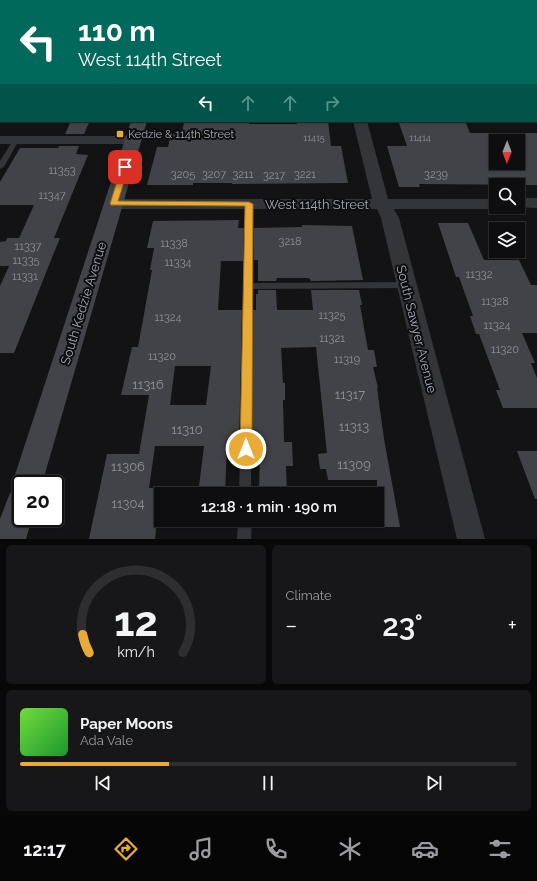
<!DOCTYPE html>
<html lang="en">
<head>
<meta charset="utf-8">
<style>
	body { margin:0; font-family:Raleway,sans-serif; background:#171719; color:#f1f3f6; height:100vh; display:flex; flex-direction:column; font-size:15px; white-space:nowrap }
	* { box-sizing:border-box; margin:0 }
	p { font-size:13px; color:#9b9c9f }
	.icon { flex:none; width:22px; height:22px; fill:none; stroke:currentColor; stroke-width:2; stroke-linecap:round; stroke-linejoin:round }
	.map { position:relative; height:539px; overflow:hidden }
	.sheet { display:flex; flex-direction:column; gap:6px; padding:6px; background:#080809; flex:1 }
	.sheet>* { flex:none }
	.hud { position:absolute; left:0px; top:0px; width:537px; height:122px; box-shadow:0 1px 3px #0004,0 0 0 1px #2e2e30; background:#00695c; color:#fff; overflow:hidden }
	.needle { width:26px; rotate:181deg }
	.controls { position:absolute; left:489px; top:134px; display:grid; gap:8px }
	.controls a { display:grid; place-items:center; width:36px; height:36px; border-radius:0px; background:#0e0e10; box-shadow:0 1px 3px #0004,0 0 0 1px #2e2e30; font-size:20px }
	.speed { position:absolute; left:12px; top:475px; display:flex; gap:8px; font-size:20px; font-weight:700; text-align:center }
	.speed>* { display:grid; place-content:center; width:52px; height:52px; border-radius:50%; background:#0e0e10; box-shadow:0 1px 3px #0004,0 0 0 1px #2e2e30; line-height:1 }
	.speed .limit { border:2px solid #111; border-radius:6px; background:#fff; color:#111 }
	.pin { position:absolute; display:grid; place-items:center; width:34px; height:34px; color:#fff; margin:-17px; border-radius:8px; box-shadow:0 2px 6px #0006 }
	.me { position:absolute; width:44px; margin:-22px; rotate:0deg; stroke-linejoin:round; filter:drop-shadow(0 0 3px #0008) }
	.turn { display:flex; align-items:center; gap:14px; height:84px; padding:0 12px; font-size:18px }
	.turn .icon { width:52px; height:52px; stroke-width:2.5 }
	.turn b { display:block; font-size:28px; line-height:34px }
	.lanes { display:flex; align-items:center; height:38px; padding:0 12px; background:#0003; justify-content:center; gap:20px; direction:ltr }
	.lanes .off { opacity:.35 }
	.big { font-size:30px; font-weight:600; line-height:1.1 }
	.sheet .card { flex:1; display:flex; flex-direction:column; justify-content:center; gap:6px; min-width:0; padding:0 14px; border-radius:6px; background:#171719 }
	.sheet .dial { align-items:center; gap:0 }
	.dial svg { height:104px; overflow:visible; fill:none; stroke:#2e2e30; stroke-width:7; stroke-linecap:round; text-anchor:middle }
	.dial text { fill:#f1f3f6; stroke:none }
	.song { display:flex; align-items:center; gap:12px }
	.cover { width:48px; height:48px; border-radius:6px; background:linear-gradient(135deg,hsl(100 70% 55%),hsl(130 70% 35%)) }
	.played { height:4px; border-radius:2px; background:linear-gradient(90deg,#eaab36 30%,#2e2e30 30%) }
	.keys { display:flex; justify-content:space-around; direction:ltr }
	.heat { display:flex; justify-content:space-between; align-items:center; font-size:22px; direction:ltr }
	.sheet .tiles { flex:1; display:grid; gap:6px; grid-template-columns:1fr 1fr }
	.card:last-child { grid-column:span 2 }
	.trip { position:absolute; left:154px; top:487px; width:230px; height:40px; border-radius:0px; background:#0e0e10; box-shadow:0 1px 3px #0004,0 0 0 1px #2e2e30; font-weight:600; line-height:40px; text-align:center }
	.tabs { display:flex; height:64px; justify-content:space-around; align-items:center; background:#060606; color:#9b9c9f }
	.tabs .icon { width:28px; height:28px }
	.tabs .on { color:#eaab36 }
	.tabs b { font-size:18px; color:#f1f3f6 }
	.map>svg:first-child { display:block }
</style>
</head>
<body>
<div class="map">
<svg width="537" height="539" viewBox="0 0 537 539">
	<rect width="100%" height="100%" fill="#131315"/>
	<path fill="#424348" fill-rule="evenodd" d="M199,121H249V124H297L296,121H328L331,146H341L348,183L232,184V183H193V185H147L157,147H168L171,133H182L184,122Z
		M447,121H465L470,133H537V185L419,184L420,187H399L387,146H407L399,123H447ZM496,141H518V163H496Z
		M70,123H89L84,134H65Z
		M59,146H79L76,154L88,155L54,238H60L53,255L14,353H0V286L9,266H0V242L6,241L7,238H19L34,205H0V182L20,148H58Z
		M239,220L238,228H244L243,261H221L218,310H242L239,445L227,446L225,494H198L204,446H155L149,488H161L155,539H89L107,454H139L149,395H121L132,347H138L152,270H150L154,248H147L153,221ZM175,366H211L206,405H170Z
		M438,223H468L484,260H519L531,285H537V333H522L535,363H531L537,378V408H503L496,390H500L479,334H476L470,316H473L459,277H456Z
		M302,225L352,226L363,280L311,281L310,279L308,278H277L276,281H258V260H254V228L302,227Z
		M258,290H276L277,310H313L311,290H359L362,305H360L368,350H374L377,367H373L378,388H377L384,439L400,527H377V480H328L326,469H320L318,454L327,453L316,347L281,348L283,383H285V400H283L284,442H292L293,466H286L287,494H259L260,445H253V310H256V294H258Z
		M517,451H537V499H535Z"/>
	<g fill="none" stroke-linecap="round" stroke-linejoin="round">
		<path fill="#343539" fill-rule="evenodd" d="M23,0H28L23,1Z
			M84,0H88V1H84Z
			M138,0H143L138,1Z
			M252,0H256V1H252Z
			M271,0H275V1H271Z
			M299,0H303V1H299Z
			M0,27H1L0,31Z
			M0,44H1V48H0Z
			M16,138L19,140L4,167L0,169V161L14,139Z
			M246,202H249L253,204V283L406,282L411,285L406,288L252,289L251,494H239Z
			M238,520H252L251,539H237Z"/>
		<path fill="#343539" fill-rule="evenodd" d="M481,0H491L492,1H482Z
			M536,57H537V65L536,64Z
			M0,83H1V91H0Z
			M353,121H367L388,199H496V207H502L496,209H394L399,218L485,539H457L381,218L377,209H114L108,208L106,204L108,200L114,199H372Z
			M0,136H133L138,137L140,140L138,143L133,144H0Z
			M518,198H537V208L514,207H518Z"/>
		<path fill="#424449" fill-rule="evenodd" d="M171,0H183L170,1Z
			M131,121H147L42,484H21V518H32L26,539H0V519L10,493L15,491L12,484Z"/>
	</g>
	<path fill="#eaab36" stroke="#986f23" d="M122,165H128L129,167L118,201L249,202L253,204L252,449L250,453L246,454L241,453L240,449L245,206L111,205L110,204Z"/>
	<rect fill="#eaab36" stroke="#0e0e10" stroke-width="1.5" x="116" y="130" width="8" height="8" rx="2"/>
	<g text-anchor="middle" stroke-width="4" stroke-linejoin="round" paint-order="stroke">
		<g font-size="9" fill="#8c9099">
			<text x="314" y="141">11415</text>
			<text x="420" y="141">11414</text>
		</g>
		<g font-size="11" fill="#a5aab4" stroke="#0e0e10" text-anchor="start">
			<text x="128" y="138">Kedzie &amp; 114th Street</text>
		</g>
		<g font-size="11" fill="#8c9099">
			<text x="62" y="174">11353</text>
			<text x="183" y="178">3205</text>
			<text x="214" y="178">3207</text>
			<text x="243" y="178">3211</text>
			<text x="305" y="178">3221</text>
			<text x="436" y="178">3239</text>
			<text x="274" y="179">3217</text>
			<text x="52" y="199">11347</text>
			<text x="290" y="245">3218</text>
			<text x="174" y="247">11338</text>
			<text x="28" y="250">11337</text>
			<text x="26" y="264">11335</text>
			<text x="178" y="266">11334</text>
			<text x="479" y="278">11332</text>
			<text x="25" y="280">11331</text>
			<text x="495" y="305">11328</text>
			<text x="332" y="319">11325</text>
			<text x="168" y="321">11324</text>
			<text x="497" y="329">11324</text>
			<text x="332" y="342">11321</text>
			<text x="505" y="353">11320</text>
			<text x="162" y="360">11320</text>
			<text x="347" y="363">11319</text>
		</g>
		<g font-size="13" fill="#a5aab4" stroke="#0e0e10">
			<text x="317" y="209">West 114th Street</text>
			<text transform="translate(83 303) rotate(-73)" y="5">South Kedzie Avenue</text>
			<text transform="translate(417 329) rotate(76)" y="5">South Sawyer Avenue</text>
		</g>
		<g font-size="13" fill="#8c9099">
			<text x="148" y="389">11316</text>
			<text x="350" y="399">11317</text>
			<text x="354" y="431">11313</text>
			<text x="187" y="434">11310</text>
			<text x="354" y="469">11309</text>
			<text x="128" y="471">11306</text>
			<text x="128" y="508">11304</text>
		</g>
	</g>
</svg>
<div class="controls">
<a><svg class="needle" viewBox="-14 -14 28 28"><path d="M0-13l5 13h-10z" fill="#e53935"/><path d="M0 13l5-13h-10z" fill="#9b9c9f"/></svg></a>
<a><svg class="icon" aria-label="search" viewBox="0 0 24 24"><circle cx="10" cy="10" r="6"/><path d="M15 15l6 6"/></svg></a>
<a><svg class="icon" aria-label="layers" viewBox="0 0 24 24"><path d="M12 4l9 5-9 5-9-5zM3 14l9 5 9-5"/></svg></a>
</div>
<div class="speed"><div class="limit">20</div></div>
<div class="pin" style="left:125px;top:167px;background:#d93025"><svg class="icon" aria-label="arrive" viewBox="0 0 24 24"><path d="M6 21V4h12l-3 4 3 4H6"/></svg></div>
<svg class="me" style="left:246px;top:449px" viewBox="-20 -20 40 40"><circle r="17" fill="#eaab36" stroke="#fff" stroke-width="3"/><path d="M0-11L8 9 0 5-8 9z" fill="#fff"/></svg>
<div class="trip">12:18 · 1 min · 190 m</div>
<div class="hud">
<div class="turn"><svg class="icon" aria-label="left" viewBox="0 0 24 24"><path d="M17 20v-9H6M10 6l-5 5 5 5"/></svg><div><b>110 m</b>West 114th Street</div></div>
<div class="lanes"><svg class="icon" aria-label="left" viewBox="0 0 24 24"><path d="M17 20v-9H6M10 6l-5 5 5 5"/></svg><svg class="icon off" aria-label="ahead" viewBox="0 0 24 24"><path d="M12 20V5M6 11l6-6 6 6"/></svg><svg class="icon off" aria-label="ahead" viewBox="0 0 24 24"><path d="M12 20V5M6 11l6-6 6 6"/></svg><svg class="icon off" aria-label="right" viewBox="0 0 24 24"><path d="M7 20v-9h11M14 6l5 5-5 5"/></svg></div>
</div>
</div>
<section class="sheet">
<div class="tiles">
<div class="card dial"><svg viewBox="0 0 100 80">
<path d="M14 69A42 42 0 1 1 86 69"/>
<path d="M14 69A42 42 0 0 1 9 55" stroke="#eaab36"/>
<text x="50" y="56" font-size="32" font-weight="700">12</text>
<text x="50" y="72" font-size="11">km/h</text>
</svg></div>
<div class="card"><p>Climate</p>
<div class="heat"><a>−</a><b class="big">23°</b><a>+</a></div>
</div>
<div class="card">
<div class="song"><i class="cover"></i><div><b>Paper Moons</b><p>Ada Vale</p></div></div>
<div class="played"></div>
<div class="keys"><svg class="icon" aria-label="previous" viewBox="0 0 24 24"><path d="M18 5L8 12l10 7zM5 5v14"/></svg><svg class="icon" aria-label="pause" viewBox="0 0 24 24"><path d="M8 5v14M16 5v14"/></svg><svg class="icon" aria-label="next" viewBox="0 0 24 24"><path d="M6 5l10 7-10 7zM19 5v14"/></svg></div>
</div>
</div>
</section>
<nav class="tabs">
<b>12:17</b>
<svg class="icon on" aria-label="directions" viewBox="0 0 24 24"><path d="M12 3l9 9-9 9-9-9zM9 14v-3h6M13 9l2 2-2 2"/></svg>
<svg class="icon" aria-label="music" viewBox="0 0 24 24"><path d="M9 18V5l10-2v13"/><circle cx="6" cy="18" r="3"/><circle cx="16" cy="16" r="3"/></svg>
<svg class="icon" aria-label="phone" viewBox="0 0 24 24"><path d="M5 4h4l2 5-3 2q2 4 5 5l2-3 5 2v4C11 20 4 13 5 4z"/></svg>
<svg class="icon" aria-label="climate" viewBox="0 0 24 24"><path d="M12 3v18M4 7l16 10M4 17L20 7"/></svg>
<svg class="icon" aria-label="car" viewBox="0 0 24 24"><path d="M5 17H2v-5l4-1 3-4h7l3 4 3 1v5h-3M9 17h6M6 11h13"/><circle cx="7" cy="17" r="2"/><circle cx="17" cy="17" r="2"/></svg>
<svg class="icon" aria-label="filters" viewBox="0 0 24 24"><path d="M4 7h16M4 17h16"/><circle cx="9" cy="7" r="2"/><circle cx="15" cy="17" r="2"/></svg>
</nav>
</body>
</html>
